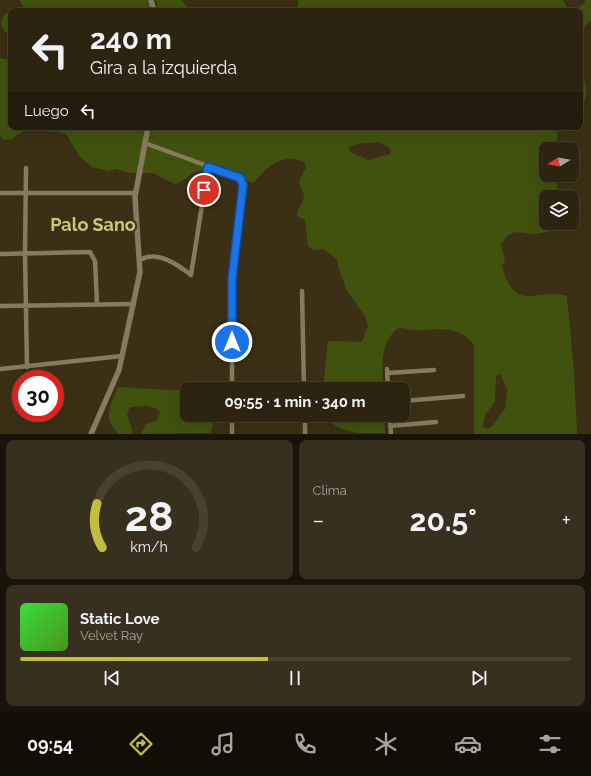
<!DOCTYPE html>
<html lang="es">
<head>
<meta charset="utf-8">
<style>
	body { margin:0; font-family:Raleway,sans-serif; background:#38301e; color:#f1f3f6; height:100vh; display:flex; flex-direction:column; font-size:15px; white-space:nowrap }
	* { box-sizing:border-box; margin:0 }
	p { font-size:13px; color:#a6a49f }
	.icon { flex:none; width:22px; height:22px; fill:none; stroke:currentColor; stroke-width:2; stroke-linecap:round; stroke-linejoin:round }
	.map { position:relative; height:434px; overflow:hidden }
	.side { display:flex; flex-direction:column; gap:6px; padding:6px; background:#181409; flex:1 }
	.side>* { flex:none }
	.guide { position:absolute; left:8px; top:8px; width:575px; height:122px; border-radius:8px; box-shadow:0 4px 16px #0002,0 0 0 1px #484130; background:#2c2410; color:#f1f3f6; overflow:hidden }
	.needle { width:26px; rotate:259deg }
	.tools { position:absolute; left:539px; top:142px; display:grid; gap:8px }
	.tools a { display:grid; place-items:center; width:40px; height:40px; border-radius:8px; background:#2c2410; box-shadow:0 4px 16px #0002,0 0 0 1px #484130; font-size:20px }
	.speed { position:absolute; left:12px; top:370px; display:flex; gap:8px; font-size:20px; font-weight:700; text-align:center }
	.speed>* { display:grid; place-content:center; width:52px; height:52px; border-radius:50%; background:#2c2410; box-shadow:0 4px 16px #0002,0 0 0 1px #484130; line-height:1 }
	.speed .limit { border:6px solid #d22; background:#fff; color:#111 }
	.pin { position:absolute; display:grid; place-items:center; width:34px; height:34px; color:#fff; margin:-17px; border:2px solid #fff; border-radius:50%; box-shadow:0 1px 4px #0007 }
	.me { position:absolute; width:44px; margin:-22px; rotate:0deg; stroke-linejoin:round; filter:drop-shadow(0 0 3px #0008) }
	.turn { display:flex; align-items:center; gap:14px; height:84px; padding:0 16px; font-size:18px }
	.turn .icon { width:52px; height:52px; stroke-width:2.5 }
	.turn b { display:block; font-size:28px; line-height:34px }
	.then { display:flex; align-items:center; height:38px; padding:0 16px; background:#0003; gap:8px; font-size:15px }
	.big { font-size:30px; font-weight:700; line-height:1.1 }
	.side .tile { flex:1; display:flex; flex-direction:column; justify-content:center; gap:6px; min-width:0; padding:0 14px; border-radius:8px; background:#38301e }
	.side .dial { align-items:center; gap:0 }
	.dial svg { height:104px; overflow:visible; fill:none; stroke:#484130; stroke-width:7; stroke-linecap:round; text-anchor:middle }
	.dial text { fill:#f1f3f6; stroke:none }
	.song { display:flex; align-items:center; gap:12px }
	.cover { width:48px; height:48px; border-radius:6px; background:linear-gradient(135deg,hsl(120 70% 55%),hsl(100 70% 35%)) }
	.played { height:4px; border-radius:2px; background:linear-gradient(90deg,#c2bd3f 45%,#484130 45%) }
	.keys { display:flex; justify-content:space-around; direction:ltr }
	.heat { display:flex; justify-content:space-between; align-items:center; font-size:22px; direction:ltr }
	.side .tiles { flex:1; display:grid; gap:6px; grid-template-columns:1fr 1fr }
	.tile:last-child { grid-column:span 2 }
	.trip { position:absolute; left:180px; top:382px; width:230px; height:40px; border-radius:8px; background:#2c2410; box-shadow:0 4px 16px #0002,0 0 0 1px #484130; font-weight:700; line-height:40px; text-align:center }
	.dock { display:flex; height:64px; justify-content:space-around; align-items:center; background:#120e06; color:#a6a49f }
	.dock .icon { width:28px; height:28px }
	.dock .selected { color:#c2bd3f }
	.dock b { font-size:18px; color:#f1f3f6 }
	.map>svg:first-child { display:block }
</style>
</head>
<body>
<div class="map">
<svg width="591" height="434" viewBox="0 0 591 434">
	<rect width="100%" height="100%" fill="#3b3015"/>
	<path fill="#41520f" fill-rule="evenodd" d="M19,0H151L152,11H23V5Z
		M156,0H182L187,7L193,11H158Z
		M298,0H563L569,11H298Z
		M585,0H591V20L586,25L580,35V11H574L585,3Z
		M6,13H11V33L5,32C0,25 0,20 6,13Z
		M0,58L11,60V127H560L557,134L556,149H546V175H557V197H546V223H558V229C551,231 543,233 536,234C519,235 512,225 501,245L505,261L502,266C515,315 536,287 567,296L574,371L577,434H474V345C459,324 439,330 417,330C410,330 404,328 398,328C379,343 383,367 383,389H323L328,341L362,342L368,326L366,318L346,289L336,258L323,249L314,250L308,246L305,220L297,216C296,209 303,204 304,197C304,192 300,187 299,182L306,167L305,163C284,151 266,167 254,183L210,168L195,172L182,181L175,184L153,173H131L116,169L108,171L92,167L79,156L67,135L59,132L26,130L11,139L3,140L0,135ZM378,142L385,145L391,150L390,154L368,160L349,151V147L357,144ZM500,374L507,389L505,409C498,416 495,428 486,429L483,426L485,415L495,401L496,376Z
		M580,67C585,78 591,99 580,108Z
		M118,387L187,391V415H213V425L210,433L141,434L146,424L157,420L160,412C155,405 137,405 129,408L127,416L131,426L132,434H119C116,430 111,426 110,421C106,411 114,397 118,387Z
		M325,415H384L385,433C362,434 337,434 325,415Z"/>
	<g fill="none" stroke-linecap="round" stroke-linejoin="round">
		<path stroke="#877a5e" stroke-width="4.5" d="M145,143L240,178L243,185L232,279V389
			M26,168L25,253L27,367
			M0,193H136
			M0,254L90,252L95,261L97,304
			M140,260C157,250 177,264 191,275L208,167
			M302,291L304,389
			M0,306L134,304
			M0,369L122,356
			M387,369L388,389
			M388,373L434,370
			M403,401L463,396
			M232,415V434
			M305,415V434
			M390,415L391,434
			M232,417L262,415
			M390,426L436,422"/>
		<path stroke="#877a5e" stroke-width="5.5" d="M151,0L154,11
			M91,434L119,370L140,272L135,197L148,127"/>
	</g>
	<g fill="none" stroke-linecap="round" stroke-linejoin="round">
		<defs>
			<path id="route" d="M204,190L208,167L240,178L243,185L232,279V342"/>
		</defs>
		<use href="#route" stroke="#114b97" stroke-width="10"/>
		<use href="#route" stroke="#1a73e8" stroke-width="7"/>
	</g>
	<g text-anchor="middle" stroke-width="4" stroke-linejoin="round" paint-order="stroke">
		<g font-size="18" font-weight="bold" fill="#c9c87a" stroke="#3b3015">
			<text x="93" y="231">Palo Sano</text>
		</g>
	</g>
</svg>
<div class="tools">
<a><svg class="needle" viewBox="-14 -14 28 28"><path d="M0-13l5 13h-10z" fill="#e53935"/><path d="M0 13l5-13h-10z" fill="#a6a49f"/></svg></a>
<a><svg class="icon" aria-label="layers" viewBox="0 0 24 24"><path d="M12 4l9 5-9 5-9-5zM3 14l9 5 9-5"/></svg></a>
</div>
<div class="speed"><div class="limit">30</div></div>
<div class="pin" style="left:204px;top:190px;background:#d93025"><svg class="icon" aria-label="arrive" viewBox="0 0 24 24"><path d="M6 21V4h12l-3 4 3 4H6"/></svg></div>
<svg class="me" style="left:232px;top:342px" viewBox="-20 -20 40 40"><circle r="17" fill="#1a73e8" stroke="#fff" stroke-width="3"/><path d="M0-11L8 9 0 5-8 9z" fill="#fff"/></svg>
<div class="trip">09:55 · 1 min · 340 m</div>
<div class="guide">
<div class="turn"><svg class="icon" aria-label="left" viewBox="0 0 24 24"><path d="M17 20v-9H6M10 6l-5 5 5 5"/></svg><div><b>240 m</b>Gira a la izquierda</div></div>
<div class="then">Luego<svg class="icon" aria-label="left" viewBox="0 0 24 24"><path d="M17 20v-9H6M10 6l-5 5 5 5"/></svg></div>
</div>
</div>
<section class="side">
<div class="tiles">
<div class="tile dial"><svg viewBox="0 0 100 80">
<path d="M14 69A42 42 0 1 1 86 69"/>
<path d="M14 69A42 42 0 0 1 10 35" stroke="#c2bd3f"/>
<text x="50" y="56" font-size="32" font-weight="700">28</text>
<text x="50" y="72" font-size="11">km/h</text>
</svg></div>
<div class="tile"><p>Clima</p>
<div class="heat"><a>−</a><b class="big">20.5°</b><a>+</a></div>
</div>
<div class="tile">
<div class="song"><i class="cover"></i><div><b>Static Love</b><p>Velvet Ray</p></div></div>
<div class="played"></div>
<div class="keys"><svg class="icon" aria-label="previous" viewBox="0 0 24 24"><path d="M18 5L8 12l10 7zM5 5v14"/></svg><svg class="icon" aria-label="pause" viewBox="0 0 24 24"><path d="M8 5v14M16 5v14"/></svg><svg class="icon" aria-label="next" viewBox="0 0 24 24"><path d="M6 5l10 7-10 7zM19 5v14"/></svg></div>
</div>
</div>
</section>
<nav class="dock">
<b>09:54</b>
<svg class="icon selected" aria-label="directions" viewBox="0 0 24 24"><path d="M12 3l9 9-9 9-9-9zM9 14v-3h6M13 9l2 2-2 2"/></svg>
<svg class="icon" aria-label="music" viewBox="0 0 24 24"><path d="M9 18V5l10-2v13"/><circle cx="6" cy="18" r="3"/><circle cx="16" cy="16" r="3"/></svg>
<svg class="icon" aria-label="phone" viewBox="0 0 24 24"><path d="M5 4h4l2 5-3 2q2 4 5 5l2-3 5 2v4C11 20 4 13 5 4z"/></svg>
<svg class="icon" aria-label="climate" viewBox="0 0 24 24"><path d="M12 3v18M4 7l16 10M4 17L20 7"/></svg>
<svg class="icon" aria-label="car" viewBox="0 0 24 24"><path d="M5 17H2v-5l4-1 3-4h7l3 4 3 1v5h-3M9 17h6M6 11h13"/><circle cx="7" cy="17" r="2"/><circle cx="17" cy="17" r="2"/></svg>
<svg class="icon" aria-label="filters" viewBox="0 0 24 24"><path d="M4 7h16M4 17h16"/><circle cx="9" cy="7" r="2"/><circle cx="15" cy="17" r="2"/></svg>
</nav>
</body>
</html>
